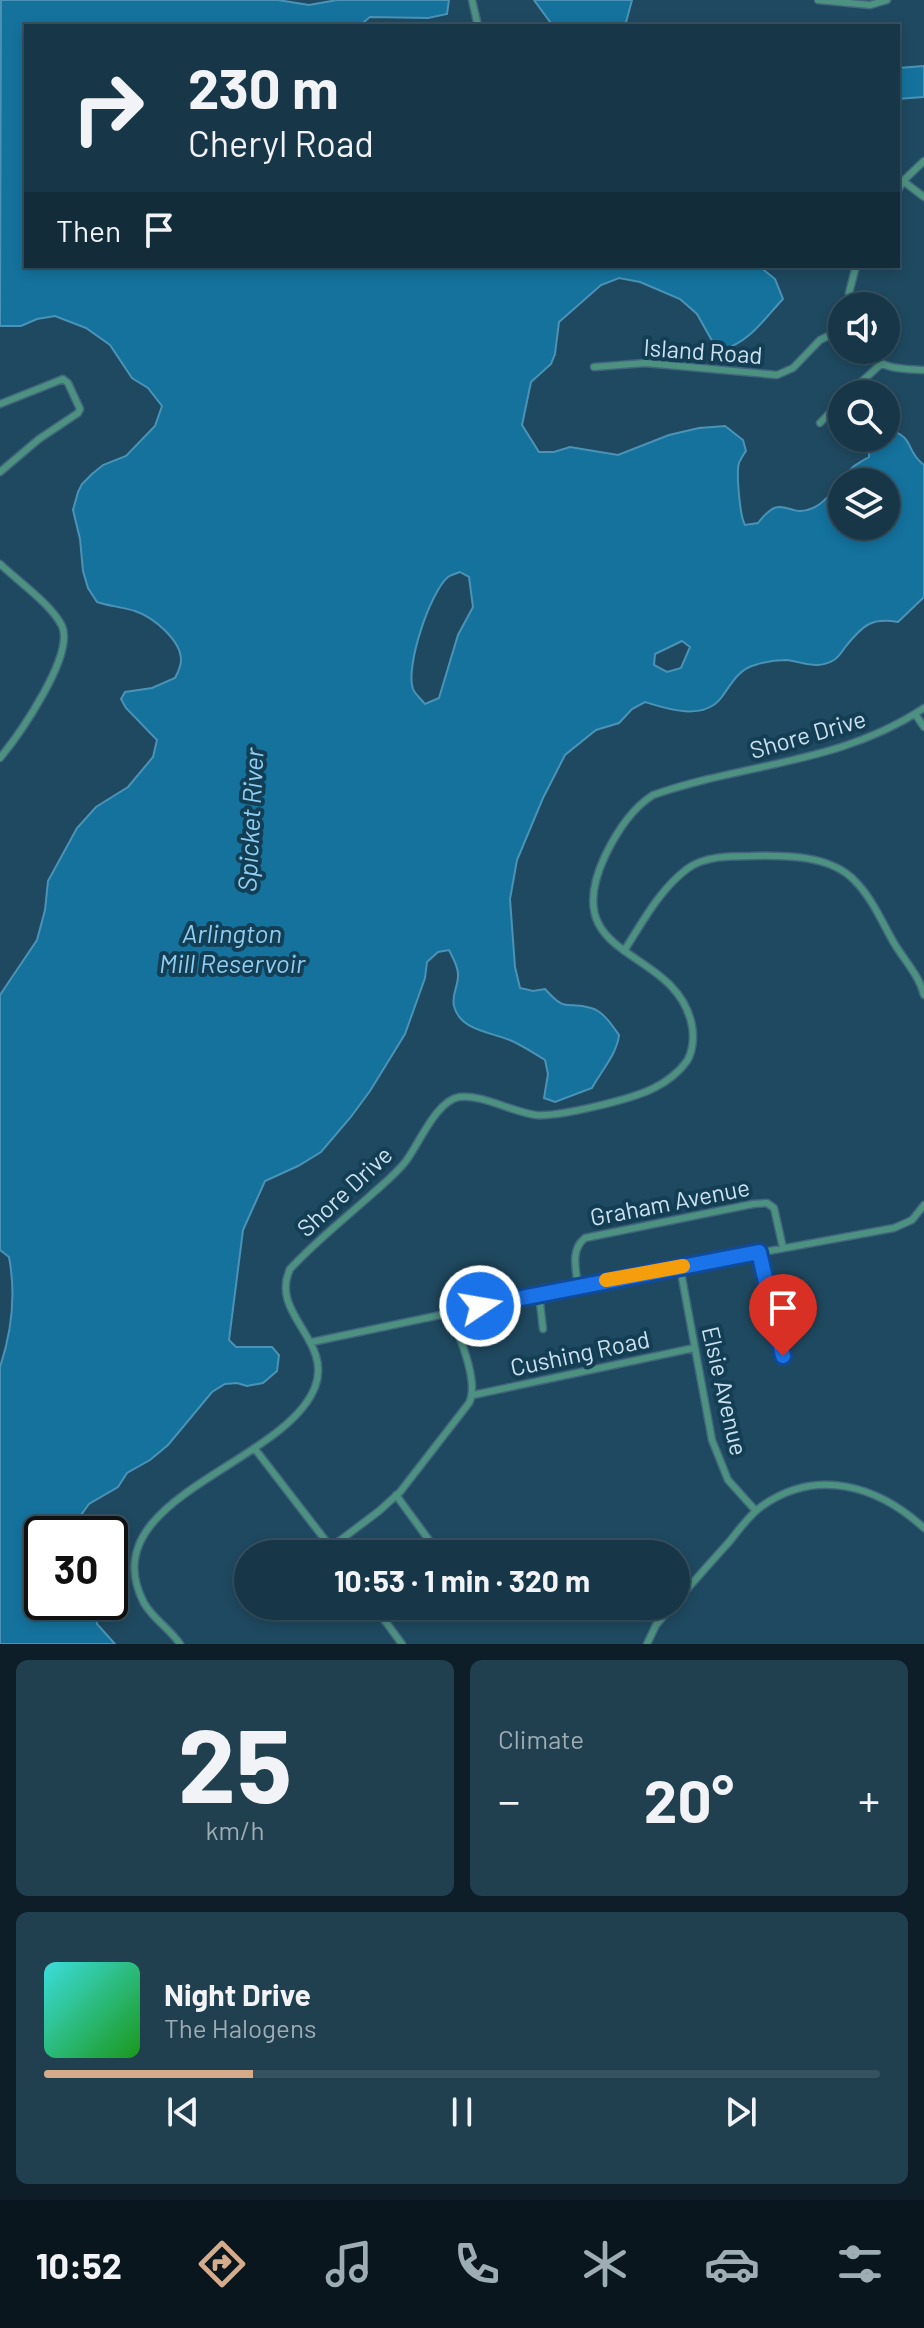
<!DOCTYPE html>
<html lang="en">
<head>
<meta charset="utf-8">
<style>
	body { margin:0; font-family:Barlow,sans-serif; background:#203f4f; color:#f1f3f6; height:100vh; display:flex; flex-direction:column; font-size:30px; white-space:nowrap }
	* { box-sizing:border-box; margin:0 }
	p { font-size:26px; color:#9eacb4 }
	.icon { flex:none; width:44px; height:44px; fill:none; stroke:currentColor; stroke-width:2; stroke-linecap:round; stroke-linejoin:round }
	.map { position:relative; height:1644px; overflow:hidden }
	.side { display:flex; flex-direction:column; gap:16px; padding:16px; background:#0d1e28; flex:1 }
	.side>* { flex:none }
	.guide { position:absolute; left:24px; top:24px; width:876px; height:244px; border-radius:0px; box-shadow:0 4px 12px #0003,0 0 0 2px #365160; background:#173748; color:#f1f3f6; overflow:hidden }
	.buttons { position:absolute; left:828px; top:292px; display:grid; gap:16px }
	.buttons a { display:grid; place-items:center; width:72px; height:72px; border-radius:50%; background:#173748; box-shadow:0 4px 12px #0003,0 0 0 2px #365160; font-size:40px }
	.speed { position:absolute; left:24px; top:1516px; display:flex; gap:16px; font-size:40px; font-weight:700; text-align:center }
	.speed>* { display:grid; place-content:center; width:104px; height:104px; border-radius:50%; background:#173748; box-shadow:0 4px 12px #0003,0 0 0 2px #365160; line-height:1 }
	.speed .limit { border:4px solid #111; border-radius:12px; background:#fff; color:#111 }
	.pin { position:absolute; display:grid; place-items:center; width:68px; height:68px; color:#fff; margin:-82px -34px; border-radius:50% 50% 50% 0; rotate:-45deg; box-shadow:0 0 8px #0007 }
	.pin .icon { rotate:45deg }
	.me { position:absolute; width:88px; margin:-44px; rotate:78deg; stroke-linejoin:round; filter:drop-shadow(0 0 6px #0008) }
	.turn { display:flex; align-items:center; gap:28px; height:168px; padding:0 32px; font-size:36px }
	.turn .icon { width:104px; height:104px; stroke-width:2.5 }
	.turn b { display:block; font-size:56px; line-height:68px }
	.then { display:flex; align-items:center; height:76px; padding:0 32px; background:#0003; gap:16px; font-size:30px }
	.big { font-size:60px; font-weight:700; line-height:1.1 }
	.side .widget { flex:1; display:flex; flex-direction:column; justify-content:center; gap:12px; min-width:0; padding:0 28px; border-radius:12px; background:#203f4f }
	.side .dial { align-items:center; gap:0 }
	.dial b { font-size:104px; line-height:1 }
	.song { display:flex; align-items:center; gap:24px }
	.cover { width:96px; height:96px; border-radius:12px; background:linear-gradient(135deg,hsl(180 70% 55%),hsl(120 70% 35%)) }
	.played { height:8px; border-radius:4px; background:linear-gradient(90deg,#d6ab8b 25%,#365160 25%) }
	.keys { display:flex; justify-content:space-around; direction:ltr }
	.heat { display:flex; justify-content:space-between; align-items:center; font-size:44px; direction:ltr }
	.side .tiles { flex:1; display:grid; gap:16px; grid-template-columns:1fr 1fr }
	.widget:last-child { grid-column:span 2 }
	.trip { position:absolute; left:234px; top:1540px; width:456px; height:80px; border-radius:40px; background:#173748; box-shadow:0 4px 12px #0003,0 0 0 2px #365160; font-weight:700; line-height:80px; text-align:center }
	.dock { display:flex; height:128px; justify-content:space-around; align-items:center; background:#09161d; color:#9eacb4 }
	.dock .icon { width:56px; height:56px }
	.dock .current { color:#d6ab8b }
	.dock b { font-size:36px; color:#f1f3f6 }
	.map>svg:first-child { display:block }
</style>
</head>
<body>
<div class="map">
<svg width="924" height="1644" viewBox="0 0 924 1644">
	<rect width="100%" height="100%" fill="#1f4960"/>
	<path fill="#14729d" stroke="#4b93b6" stroke-width="2" fill-rule="evenodd" d="M1,0H278L309,5L337,0H449L447,14L428,18L370,17L359,26H26V266H759L775,279L783,299C764,319 750,342 722,350L715,346L697,314L680,299L640,282L619,278L601,285L559,322L555,354L551,364L531,382L522,425L539,452H554L570,447L618,455L669,435L699,428L725,426L743,440L746,451C745,452 739,462 739,463C736,473 740,517 745,525L758,523C783,490 787,520 813,508C830,500 839,480 853,467C858,463 864,460 869,457V438H886V428C917,438 904,450 924,465V597L898,622C872,617 863,625 846,646C843,650 839,657 834,660C818,670 803,662 786,660C777,660 764,662 755,665C737,670 731,685 721,698C703,721 667,709 645,702L632,709L619,723L596,730L565,755L543,798L517,860L510,899L515,967L520,988L533,991L545,989C568,1015 566,1000 591,1008C603,1011 612,1025 619,1035C617,1054 601,1071 592,1088L555,1102L544,1098L548,1074L545,1060C534,1053 523,1046 512,1041C492,1032 460,1031 454,1006C451,995 459,985 458,974C458,966 453,958 449,950L438,952L427,962L425,978L405,1034L370,1091L350,1118L321,1152L298,1166L265,1181L243,1230L229,1340L236,1347H272L279,1355L277,1371L263,1383L247,1386L237,1383L225,1384L212,1392L168,1445L150,1460L127,1473L118,1487L89,1504L73,1526V1534H42V1602H89L96,1607L97,1624L115,1644H0V1367C12,1331 16,1294 9,1257L0,1250V995L37,940L45,910L48,881L77,828L96,807L128,787L153,757L157,740L126,708L121,699L125,692L152,688L175,678C178,672 181,667 181,660C181,640 153,617 135,611C122,607 109,606 97,602L88,588L83,571L80,539L73,510L78,492L82,484L92,474L103,465L126,456L155,426L162,406L148,388L132,378L110,345L86,328L55,316L37,319L21,326H0ZM842,482H886V526H842ZM460,572L469,577L473,607L458,635L439,698L425,704C421,699 415,694 413,689C405,667 430,592 448,577C451,575 457,573 460,572ZM682,641L690,647L681,668L667,672L654,665L655,654Z
		M534,0H632L625,26H553Z
		M924,66V97L898,99V68Z"/>
	<g fill="none" stroke-linecap="round" stroke-linejoin="round">
		<defs>
			<path id="minor" d="M472,0L478,26
				M818,0L870,5L887,0
				M903,181L924,197
				M898,190L903,181L924,161
				M850,306L849,293L856,266
				M866,350C879,370 903,369 924,370
				M594,367L645,363L777,375L793,368L820,340L842,329
				M848,394L881,364
				M0,404L63,379L68,383L80,409L78,413L39,439L0,472
				M820,423L842,400
				M0,564C18,581 52,605 62,626C75,655 19,735 0,758
				M915,714L924,727
				M624,951C642,923 660,889 687,869C704,856 730,856 751,856C785,855 831,855 855,881C872,898 882,922 894,943C904,960 919,975 924,995
				M759,1252L783,1356
				M680,1267L712,1440L728,1480L756,1511
				M578,1286C576,1269 570,1250 585,1238L753,1204L767,1203L774,1208L783,1248
				M539,1294L543,1329
				M312,1342L578,1286L894,1228L912,1220L924,1205
				M473,1395L694,1348
				M255,1449L336,1554
				M396,1495L434,1547
				M322,1554L379,1511L400,1492L469,1403C480,1382 458,1335 451,1312
				M676,1602C693,1582 711,1562 729,1542C739,1530 749,1515 762,1506C817,1467 878,1486 924,1528
				M374,1606L402,1644
				M180,1644C170,1629 153,1619 144,1603C89,1498 285,1465 315,1387C333,1340 269,1314 290,1269C315,1242 344,1219 371,1195C383,1184 396,1174 406,1161C419,1144 436,1101 459,1097C482,1094 512,1112 536,1115C559,1117 633,1099 654,1088C666,1082 679,1072 687,1061C693,1051 694,1037 692,1026C677,945 555,963 605,856C616,833 631,809 653,795C744,763 840,764 924,708
				M647,1644L656,1625L672,1606"/>
		</defs>
		<use href="#minor" stroke="#41677d" stroke-width="9"/>
		<use href="#minor" stroke="#4d9180" stroke-width="6"/>
	</g>
	<g fill="none" stroke-linecap="round" stroke-linejoin="round">
		<defs>
			<path id="route" d="M480,1306L759,1252L783,1356"/>
		</defs>
		<use href="#route" stroke="#114b97" stroke-width="20"/>
		<use href="#route" stroke="#1a73e8" stroke-width="14"/>
		<path stroke="#f59e0b" stroke-width="14" d="M606,1280L683,1266"/>
	</g>
	<g text-anchor="middle" stroke-width="8" stroke-linejoin="round" paint-order="stroke">
		<g font-size="24" fill="#cbe1ef" stroke="#133e54">
			<text transform="translate(703 352) rotate(4)" y="8">Island Road</text>
			<text transform="translate(808 735) rotate(-16)" y="8">Shore Drive</text>
			<text transform="translate(345 1192) rotate(-43)" y="8">Shore Drive</text>
			<text transform="translate(670 1203) rotate(-11)" y="8">Graham Avenue</text>
			<text transform="translate(580 1354) rotate(-12)" y="8">Cushing Road</text>
			<text transform="translate(724 1391) rotate(77)" y="8">Elsie Avenue</text>
		</g>
		<g font-size="26" font-style="italic" fill="#8fcdf1" stroke="#133e54">
			<text transform="translate(251 820) rotate(-87)" y="9">Spicket River</text>
			<text x="232" y="943">Arlington<tspan x="232" dy="30">Mill Reservoir</tspan></text>
		</g>
	</g>
</svg>
<div class="buttons">
<a><svg class="icon" aria-label="sound" viewBox="0 0 24 24"><path d="M4 9h4l5-4v14l-5-4H4zM17 9q2 3 0 6"/></svg></a>
<a><svg class="icon" aria-label="search" viewBox="0 0 24 24"><circle cx="10" cy="10" r="6"/><path d="M15 15l6 6"/></svg></a>
<a><svg class="icon" aria-label="layers" viewBox="0 0 24 24"><path d="M12 4l9 5-9 5-9-5zM3 14l9 5 9-5"/></svg></a>
</div>
<div class="speed"><div class="limit">30</div></div>
<div class="pin" style="left:783px;top:1356px;background:#d93025"><svg class="icon" aria-label="arrive" viewBox="0 0 24 24"><path d="M6 21V4h12l-3 4 3 4H6"/></svg></div>
<svg class="me" style="left:480px;top:1306px" viewBox="-20 -20 40 40"><circle r="17" fill="#1a73e8" stroke="#fff" stroke-width="3"/><path d="M0-11L8 9 0 5-8 9z" fill="#fff"/></svg>
<div class="trip">10:53 · 1 min · 320 m</div>
<div class="guide">
<div class="turn"><svg class="icon" aria-label="right" viewBox="0 0 24 24"><path d="M7 20v-9h11M14 6l5 5-5 5"/></svg><div><b>230 m</b>Cheryl Road</div></div>
<div class="then">Then<svg class="icon" aria-label="arrive" viewBox="0 0 24 24"><path d="M6 21V4h12l-3 4 3 4H6"/></svg></div>
</div>
</div>
<section class="side">
<div class="tiles">
<div class="widget dial"><b>25</b><p>km/h</p></div>
<div class="widget"><p>Climate</p>
<div class="heat"><a>−</a><b class="big">20°</b><a>+</a></div>
</div>
<div class="widget">
<div class="song"><i class="cover"></i><div><b>Night Drive</b><p>The Halogens</p></div></div>
<div class="played"></div>
<div class="keys"><svg class="icon" aria-label="previous" viewBox="0 0 24 24"><path d="M18 5L8 12l10 7zM5 5v14"/></svg><svg class="icon" aria-label="pause" viewBox="0 0 24 24"><path d="M8 5v14M16 5v14"/></svg><svg class="icon" aria-label="next" viewBox="0 0 24 24"><path d="M6 5l10 7-10 7zM19 5v14"/></svg></div>
</div>
</div>
</section>
<nav class="dock">
<b>10:52</b>
<svg class="icon current" aria-label="directions" viewBox="0 0 24 24"><path d="M12 3l9 9-9 9-9-9zM9 14v-3h6M13 9l2 2-2 2"/></svg>
<svg class="icon" aria-label="music" viewBox="0 0 24 24"><path d="M9 18V5l10-2v13"/><circle cx="6" cy="18" r="3"/><circle cx="16" cy="16" r="3"/></svg>
<svg class="icon" aria-label="phone" viewBox="0 0 24 24"><path d="M5 4h4l2 5-3 2q2 4 5 5l2-3 5 2v4C11 20 4 13 5 4z"/></svg>
<svg class="icon" aria-label="climate" viewBox="0 0 24 24"><path d="M12 3v18M4 7l16 10M4 17L20 7"/></svg>
<svg class="icon" aria-label="car" viewBox="0 0 24 24"><path d="M5 17H2v-5l4-1 3-4h7l3 4 3 1v5h-3M9 17h6M6 11h13"/><circle cx="7" cy="17" r="2"/><circle cx="17" cy="17" r="2"/></svg>
<svg class="icon" aria-label="filters" viewBox="0 0 24 24"><path d="M4 7h16M4 17h16"/><circle cx="9" cy="7" r="2"/><circle cx="15" cy="17" r="2"/></svg>
</nav>
</body>
</html>
